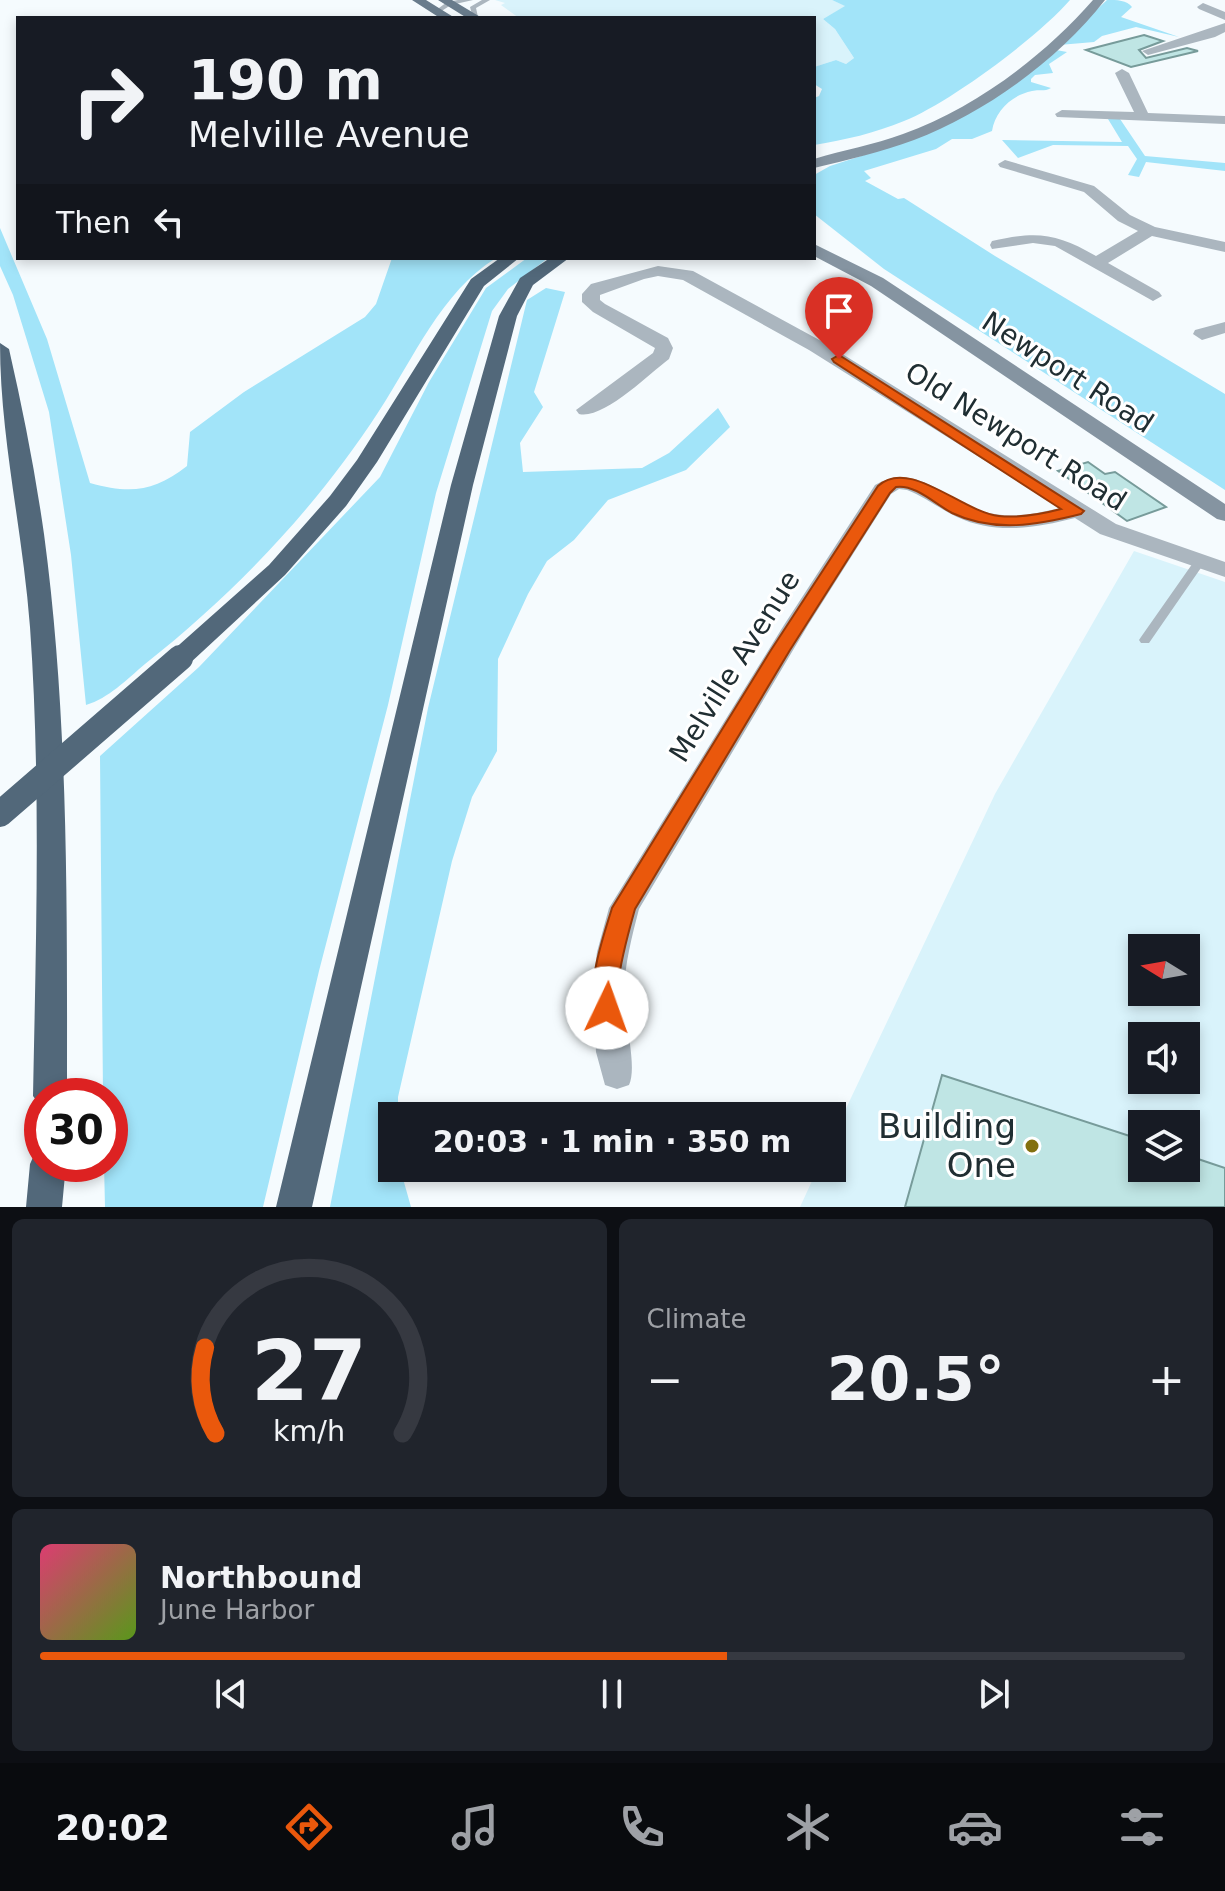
<!DOCTYPE html>
<html lang="en">
<head>
<meta charset="utf-8">
<style>
	body { margin:0; font-family:"DejaVu Sans",sans-serif; background:#20242c; color:#f1f3f6; height:100vh; display:flex; flex-direction:column; font-size:30px; white-space:nowrap }
	* { box-sizing:border-box; margin:0 }
	p { font-size:26px; color:#9ea1a6 }
	.icon { flex:none; width:44px; height:44px; fill:none; stroke:currentColor; stroke-width:2; stroke-linecap:round; stroke-linejoin:round }
	.map { position:relative; height:1207px; overflow:hidden }
	.side { display:flex; flex-direction:column; gap:12px; padding:12px; background:#0d0f14; flex:1 }
	.side>* { flex:none }
	.top-card { position:absolute; left:16px; top:16px; width:800px; height:244px; border-radius:0px; box-shadow:0 4px 12px #0003; background:#171b24; color:#f1f3f6; overflow:hidden }
	.needle { width:52px; rotate:281deg }
	.fabs { position:absolute; left:1128px; top:934px; display:grid; gap:16px }
	.fabs a { display:grid; place-items:center; width:72px; height:72px; border-radius:0px; background:#171b24; box-shadow:0 4px 12px #0003; font-size:40px }
	.speed { position:absolute; left:24px; top:1078px; display:flex; gap:16px; font-size:40px; font-weight:700; text-align:center }
	.speed>* { display:grid; place-content:center; width:104px; height:104px; border-radius:50%; background:#171b24; box-shadow:0 4px 12px #0003; line-height:1 }
	.speed .limit { border:12px solid #d22; background:#fff; color:#111 }
	.pin { position:absolute; display:grid; place-items:center; width:68px; height:68px; color:#fff; margin:-82px -34px; border-radius:50% 50% 50% 0; rotate:-45deg; box-shadow:0 0 8px #0007 }
	.pin .icon { rotate:45deg }
	.me { position:absolute; width:88px; margin:-44px; rotate:3deg; stroke-linejoin:round; filter:drop-shadow(0 0 6px #0008) }
	.turn { display:flex; align-items:center; gap:28px; height:168px; padding:0 40px; font-size:36px }
	.turn .icon { width:104px; height:104px; stroke-width:2.5 }
	.turn b { display:block; font-size:56px; line-height:68px }
	.then { display:flex; align-items:center; height:76px; padding:0 40px; background:#0003; gap:16px; font-size:30px }
	.big { font-size:60px; font-weight:800; line-height:1.1 }
	.side .widget { flex:1; display:flex; flex-direction:column; justify-content:center; gap:12px; min-width:0; padding:0 28px; border-radius:12px; background:#20242c }
	.side .dial { align-items:center; gap:0 }
	.dial svg { height:208px; overflow:visible; fill:none; stroke:#363941; stroke-width:7; stroke-linecap:round; text-anchor:middle }
	.dial text { fill:#f1f3f6; stroke:none }
	.song { display:flex; align-items:center; gap:24px }
	.cover { width:96px; height:96px; border-radius:12px; background:linear-gradient(135deg,hsl(340 70% 55%),hsl(90 70% 35%)) }
	.played { height:8px; border-radius:4px; background:linear-gradient(90deg,#ea580c 60%,#363941 60%) }
	.keys { display:flex; justify-content:space-around; direction:ltr }
	.heat { display:flex; justify-content:space-between; align-items:center; font-size:44px; direction:ltr }
	.side .tiles { flex:1; display:grid; gap:12px; grid-template-columns:1fr 1fr }
	.widget:last-child { grid-column:span 2 }
	.trip { position:absolute; left:378px; top:1102px; width:468px; height:80px; border-radius:0px; background:#171b24; box-shadow:0 4px 12px #0003; font-weight:800; line-height:80px; text-align:center }
	.menu { display:flex; height:128px; justify-content:space-around; align-items:center; background:#090b0e; color:#9ea1a6 }
	.menu .icon { width:56px; height:56px }
	.menu .active { color:#ea580c }
	.menu b { font-size:36px; color:#f1f3f6 }
	.map>svg:first-child { display:block }
</style>
</head>
<body>
<div class="map">
<svg width="1225" height="1207" viewBox="0 0 1225 1207">
	<rect width="100%" height="100%" fill="#f5fbfe"/>
	<path fill="#d9f3fb" fill-rule="evenodd" d="M495,0H832L846,6L823,19L835,29L854,58L846,64L836,60L814,67V18H519L501,5L505,3Z
		M1134,551L1225,582V1207H800L818,1168H832V1138L995,794ZM1142,948H1186V992H1142ZM1142,1036H1186V1080H1142ZM1142,1124H1186V1168H1142Z"/>
	<path fill="#a2e4f9" d="M832,0H1070C1038,37 949,103 904,121C875,133 845,140 814,145V98L819,96L822,89L814,84V67L836,60L846,64L854,58L835,29L823,19L845,6Z
		M1107,0C1117,0 1127,0 1132,7L1121,17L1179,37L1136,27L1102,36L1094,42L1059,45Z
		M1056,50L1067,52L1049,64L1053,73L1035,75L1031,79V82L1051,88C1044,92 1039,89 1032,91C1012,95 995,111 992,131L972,139H952L936,149L864,171L871,178L865,181L898,199L904,198L995,256L1225,394V490L884,269L814,214V175L830,166L914,139Z
		M1108,119H1120L1145,156L1225,163V171L1146,162L1139,177L1128,175L1137,159L1128,146L1053,145L1018,158L1002,140L1122,142Z
		M0,228L47,339L90,483C130,494 154,492 187,466L190,432L244,392L365,317L376,304L392,258H496C441,292 414,358 379,411C316,508 236,592 145,664C126,680 109,698 86,705L71,555L49,412L13,295L0,266Z
		M527,258H548L508,289L492,311L436,493L388,705L319,971L263,1207H105L104,1164H110V1096H103L100,756L199,667L380,477L429,382L486,288Z
		M546,288L565,292L534,392L543,407L520,443L523,472L642,468L669,453L718,408L730,427L686,470L608,500L574,540L547,561L528,594L498,659L497,751L472,797L452,861L398,1097V1116H392V1168H400L411,1207H330L428,708L527,300Z"/>
	<path fill="#bfe5e4" stroke="#779b9a" stroke-width="2" d="M1144,35L1163,41L1139,50L1146,58L1187,48L1198,51L1131,67L1086,50Z
		M1088,462L1105,474L1115,472L1166,507L1127,521L1058,471Z
		M942,1075L1142,1140V1168H1186V1155L1225,1168V1207H905Z"/>
	<g fill="none" stroke-linecap="round" stroke-linejoin="round">
		<path fill="#abb6bf" fill-rule="evenodd" d="M458,0H473L451,5L440,12L435,11L447,2Z
			M482,0H490L476,8L478,17L473,18L470,7Z
			M1199,559L1205,562L1149,643H1141L1139,640L1141,637L1195,560Z"/>
		<path fill="#abb6bf" fill-rule="evenodd" d="M1203,3L1225,12V20L1199,9L1197,7Z
			M1225,23V32L1215,37L1148,55L1142,51Z
			M1122,69L1129,73L1148,113L1225,116V124L1057,117L1055,114L1062,110L1134,112L1115,73Z
			M1005,160L1094,186L1130,215L1155,227L1225,242V252L1152,236L1108,263L1159,292L1162,296L1153,301L1055,246L1033,243L992,249L990,245L992,241C1037,231 1056,233 1096,256L1138,231L1118,221L1084,192L1000,167L998,164Z
			M658,266L693,271L823,342L1116,524L1225,562V577L1100,534L1075,518C1035,528 996,535 957,517C940,509 925,497 907,490L899,489L891,494L808,625L639,909C632,936 625,963 624,991C623,1016 638,1066 629,1085L617,1089L605,1085L596,1052L592,991L597,952L609,908L784,625L875,485C916,460 947,502 985,512C1010,519 1035,514 1060,508L809,350L683,280L658,276L644,279L600,295V300L605,304L668,338L673,348L669,359C649,374 603,420 579,414L576,410L653,353L655,348L593,312L582,302V294L591,284Z
			M1225,322V333L1202,340L1193,334L1195,330Z"/>
		<path fill="#8594a1" fill-rule="evenodd" d="M1093,0H1105C1058,60 985,113 914,140C882,152 847,160 814,168V159C843,150 874,145 903,134C975,108 1043,57 1093,0Z
			M814,244L883,278L1225,504V521L1217,519L871,286L814,256Z"/>
		<path fill="#697c8c" fill-rule="evenodd" d="M412,0H426L455,18H440Z
			M438,0H452L482,18H467Z"/>
		<path fill="#52687a" fill-rule="evenodd" d="M500,258H519L484,286L377,462L346,506L285,575L189,664H171L167,658L171,652L269,565L330,496L357,460L471,279Z
			M550,258H569L533,285L517,316L473,485L312,1207H276L451,485L499,316L520,278Z
			M0,343L9,349C23,410 35,471 44,534C69,720 67,909 67,1096H42V1108L33,1096C36,940 41,783 30,627C23,532 0,438 0,343Z
			M42,1150V1164H66L62,1207H26L30,1164L35,1153Z"/>
		<path stroke="#52687a" stroke-width="26" d="M0,814L180,658"/>
	</g>
	<path fill="#ea580c" stroke="#983908" stroke-width="2" d="M839,355L1084,511L1081,514C1038,525 994,533 952,513C935,504 915,484 896,487L890,493L790,650L635,909C628,934 621,958 618,984C617,995 621,1005 615,1015L607,1018L598,1015C584,989 604,935 612,908L771,650L878,486C909,457 962,512 999,516C1019,518 1042,514 1061,509L834,362L832,359Z"/>
	<circle fill="#83700f" stroke="#fff" stroke-width="3" cx="1032" cy="1146" r="8"/>
	<g text-anchor="middle" stroke-width="6" stroke-linejoin="round" paint-order="stroke">
		<g font-size="28" fill="#202e32" stroke="#fff">
			<text transform="translate(1068 372) rotate(33)" y="10">Newport Road</text>
			<text transform="translate(1016 436) rotate(32)" y="10">Old Newport Road</text>
			<text transform="translate(734 666) rotate(-58)" y="10">Melville Avenue</text>
		</g>
		<g font-size="34" fill="#202e32" stroke="#fff" text-anchor="end">
			<text x="1016" y="1138">Building<tspan x="1016" dy="39">One</tspan></text>
		</g>
	</g>
</svg>
<div class="fabs">
<a><svg class="needle" viewBox="-14 -14 28 28"><path d="M0-13l5 13h-10z" fill="#e53935"/><path d="M0 13l5-13h-10z" fill="#9ea1a6"/></svg></a>
<a><svg class="icon" aria-label="sound" viewBox="0 0 24 24"><path d="M4 9h4l5-4v14l-5-4H4zM17 9q2 3 0 6"/></svg></a>
<a><svg class="icon" aria-label="layers" viewBox="0 0 24 24"><path d="M12 4l9 5-9 5-9-5zM3 14l9 5 9-5"/></svg></a>
</div>
<div class="speed"><div class="limit">30</div></div>
<div class="pin" style="left:839px;top:359px;background:#d93025"><svg class="icon" aria-label="arrive" viewBox="0 0 24 24"><path d="M6 21V4h12l-3 4 3 4H6"/></svg></div>
<svg class="me" style="left:607px;top:1008px" viewBox="-20 -20 40 40"><circle r="19" fill="#fff"/><path d="M0-13L10 11 0 6-10 11z" fill="#ea580c"/></svg>
<div class="trip">20:03 · 1 min · 350 m</div>
<div class="top-card">
<div class="turn"><svg class="icon" aria-label="right" viewBox="0 0 24 24"><path d="M7 20v-9h11M14 6l5 5-5 5"/></svg><div><b>190 m</b>Melville Avenue</div></div>
<div class="then">Then<svg class="icon" aria-label="left" viewBox="0 0 24 24"><path d="M17 20v-9H6M10 6l-5 5 5 5"/></svg></div>
</div>
</div>
<section class="side">
<div class="tiles">
<div class="widget dial"><svg viewBox="0 0 100 80">
<path d="M14 69A42 42 0 1 1 86 69"/>
<path d="M14 69A42 42 0 0 1 10 36" stroke="#ea580c"/>
<text x="50" y="56" font-size="32" font-weight="700">27</text>
<text x="50" y="72" font-size="11">km/h</text>
</svg></div>
<div class="widget"><p>Climate</p>
<div class="heat"><a>−</a><b class="big">20.5°</b><a>+</a></div>
</div>
<div class="widget">
<div class="song"><i class="cover"></i><div><b>Northbound</b><p>June Harbor</p></div></div>
<div class="played"></div>
<div class="keys"><svg class="icon" aria-label="previous" viewBox="0 0 24 24"><path d="M18 5L8 12l10 7zM5 5v14"/></svg><svg class="icon" aria-label="pause" viewBox="0 0 24 24"><path d="M8 5v14M16 5v14"/></svg><svg class="icon" aria-label="next" viewBox="0 0 24 24"><path d="M6 5l10 7-10 7zM19 5v14"/></svg></div>
</div>
</div>
</section>
<nav class="menu">
<b>20:02</b>
<svg class="icon active" aria-label="directions" viewBox="0 0 24 24"><path d="M12 3l9 9-9 9-9-9zM9 14v-3h6M13 9l2 2-2 2"/></svg>
<svg class="icon" aria-label="music" viewBox="0 0 24 24"><path d="M9 18V5l10-2v13"/><circle cx="6" cy="18" r="3"/><circle cx="16" cy="16" r="3"/></svg>
<svg class="icon" aria-label="phone" viewBox="0 0 24 24"><path d="M5 4h4l2 5-3 2q2 4 5 5l2-3 5 2v4C11 20 4 13 5 4z"/></svg>
<svg class="icon" aria-label="climate" viewBox="0 0 24 24"><path d="M12 3v18M4 7l16 10M4 17L20 7"/></svg>
<svg class="icon" aria-label="car" viewBox="0 0 24 24"><path d="M5 17H2v-5l4-1 3-4h7l3 4 3 1v5h-3M9 17h6M6 11h13"/><circle cx="7" cy="17" r="2"/><circle cx="17" cy="17" r="2"/></svg>
<svg class="icon" aria-label="filters" viewBox="0 0 24 24"><path d="M4 7h16M4 17h16"/><circle cx="9" cy="7" r="2"/><circle cx="15" cy="17" r="2"/></svg>
</nav>
</body>
</html>
